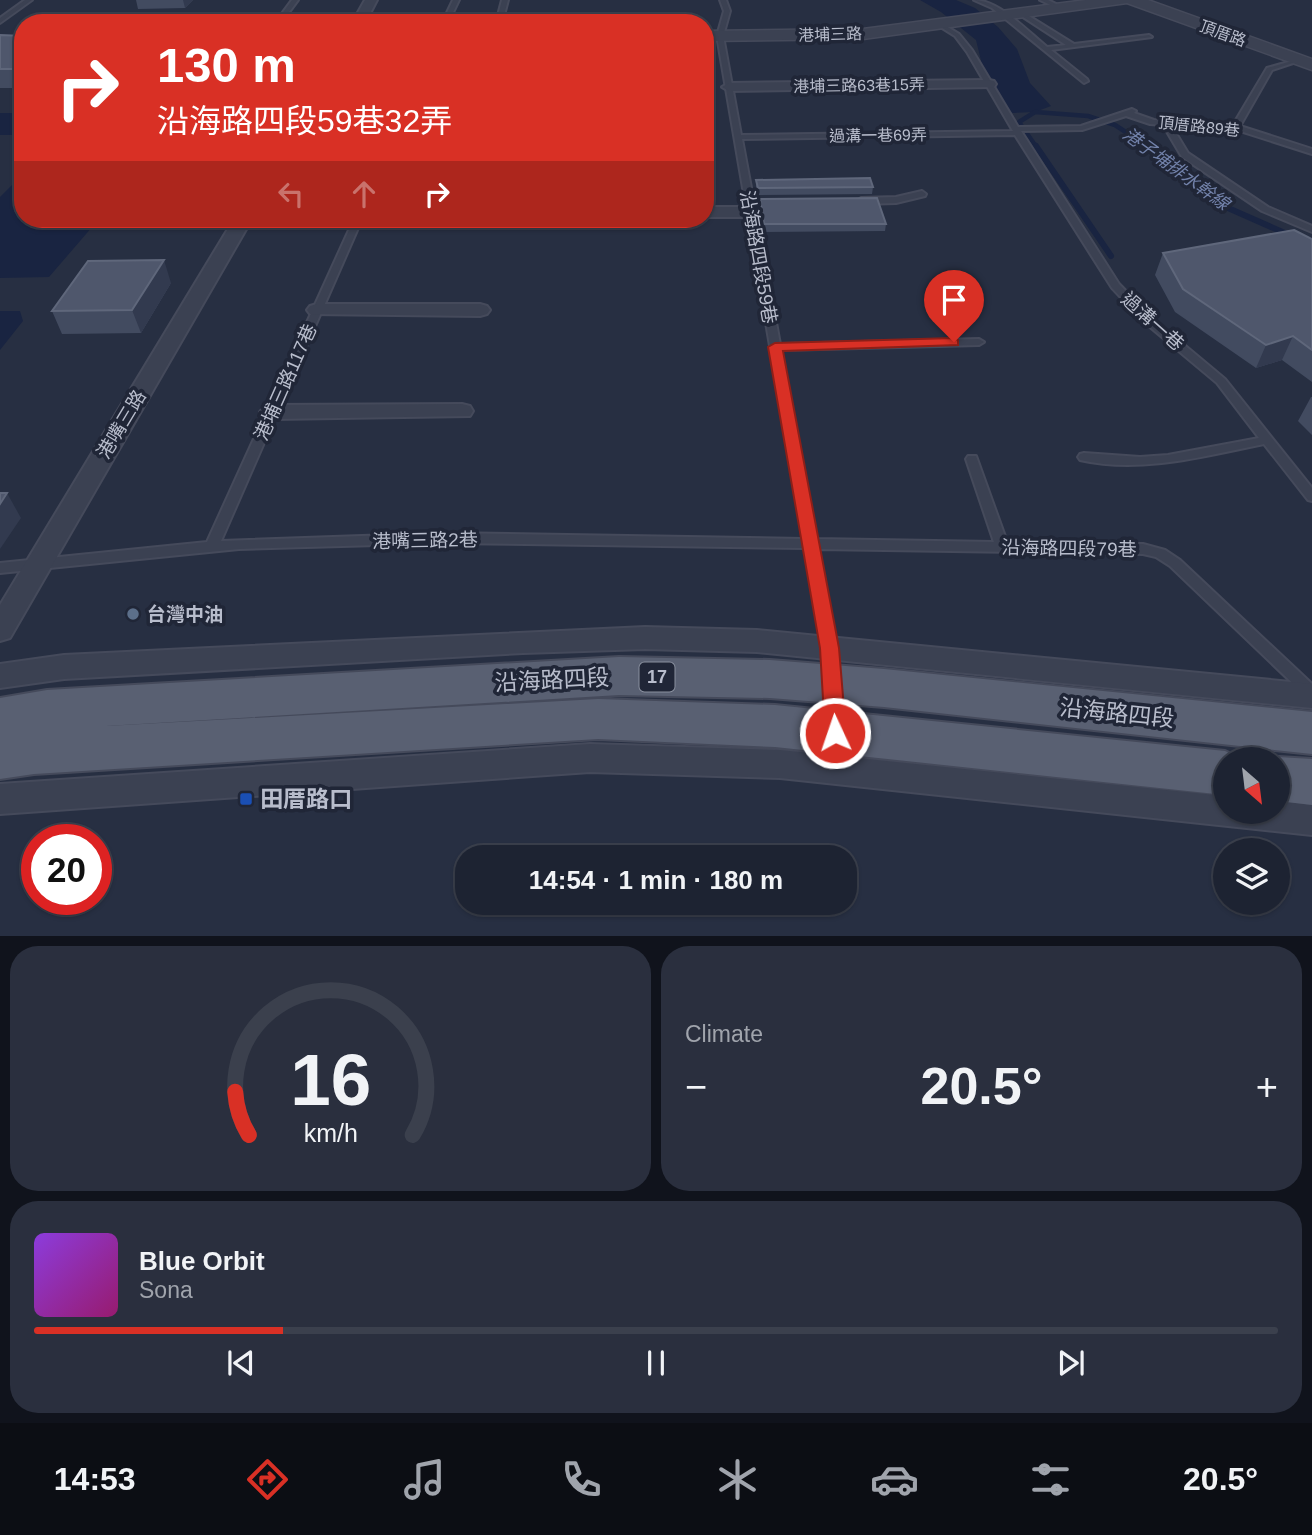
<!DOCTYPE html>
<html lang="en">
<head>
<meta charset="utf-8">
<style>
	body { margin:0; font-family:Arial,"Noto Sans TC",sans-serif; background:#2a2f3e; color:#f1f3f6; height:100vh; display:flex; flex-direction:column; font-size:26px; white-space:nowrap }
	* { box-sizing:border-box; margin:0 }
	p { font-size:23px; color:#a0a4ac }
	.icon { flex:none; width:38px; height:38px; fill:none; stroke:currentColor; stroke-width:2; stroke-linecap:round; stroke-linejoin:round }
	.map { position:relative; height:936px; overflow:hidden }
	.drawer { display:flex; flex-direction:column; gap:10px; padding:10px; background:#10131c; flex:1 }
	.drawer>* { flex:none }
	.hud { position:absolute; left:14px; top:14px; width:700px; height:214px; border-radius:28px; box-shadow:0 2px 5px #0004,0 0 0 2px #3b404d; background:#d93025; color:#fff; overflow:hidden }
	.needle { width:46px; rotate:152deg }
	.buttons { position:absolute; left:1213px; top:747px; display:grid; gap:14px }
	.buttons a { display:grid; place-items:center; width:77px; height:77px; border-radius:50%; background:#1d2332; box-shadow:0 2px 5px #0004,0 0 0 2px #3b404d; font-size:35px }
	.speed { position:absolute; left:21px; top:824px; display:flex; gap:14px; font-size:35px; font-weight:700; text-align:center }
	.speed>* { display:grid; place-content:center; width:91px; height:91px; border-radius:50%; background:#1d2332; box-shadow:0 2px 5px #0004,0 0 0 2px #3b404d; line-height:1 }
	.speed .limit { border:10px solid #d22; background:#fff; color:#111 }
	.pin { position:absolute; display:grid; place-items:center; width:60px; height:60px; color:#fff; margin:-72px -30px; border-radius:50% 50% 50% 0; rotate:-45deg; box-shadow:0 0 7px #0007 }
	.pin .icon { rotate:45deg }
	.me { position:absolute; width:77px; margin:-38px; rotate:357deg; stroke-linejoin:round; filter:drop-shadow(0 0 5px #0008) }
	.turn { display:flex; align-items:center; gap:24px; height:147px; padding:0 28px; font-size:32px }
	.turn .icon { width:91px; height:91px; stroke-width:2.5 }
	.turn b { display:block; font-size:49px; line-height:60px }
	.lanes { display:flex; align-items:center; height:66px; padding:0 28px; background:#0003; justify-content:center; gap:35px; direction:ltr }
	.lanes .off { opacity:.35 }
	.big { font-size:52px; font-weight:800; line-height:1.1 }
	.drawer .widget { flex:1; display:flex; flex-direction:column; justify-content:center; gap:10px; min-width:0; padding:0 24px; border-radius:28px; background:#2a2f3e }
	.drawer .dial { align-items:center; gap:0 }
	.dial svg { height:182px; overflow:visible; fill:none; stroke:#3b404d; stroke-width:7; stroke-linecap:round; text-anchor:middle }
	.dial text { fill:#f1f3f6; stroke:none }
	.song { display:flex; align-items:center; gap:21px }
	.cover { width:84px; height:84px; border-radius:10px; background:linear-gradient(135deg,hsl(270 70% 55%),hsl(320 70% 35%)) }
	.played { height:7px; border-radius:4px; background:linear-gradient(90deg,#d93025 20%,#3b404d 20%) }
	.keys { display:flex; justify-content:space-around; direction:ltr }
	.heat { display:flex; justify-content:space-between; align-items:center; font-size:38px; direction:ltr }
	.drawer .tiles { flex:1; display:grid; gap:10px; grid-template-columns:1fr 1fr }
	.widget:last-child { grid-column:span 2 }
	.trip { position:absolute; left:455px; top:845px; width:402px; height:70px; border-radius:28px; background:#1d2332; box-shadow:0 2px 5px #0004,0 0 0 2px #3b404d; font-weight:800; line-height:70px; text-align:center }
	.tabs { display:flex; height:112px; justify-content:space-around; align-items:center; background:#0c0e14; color:#a0a4ac }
	.tabs .icon { width:49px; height:49px }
	.tabs .active { color:#d93025 }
	.tabs b { font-size:32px; color:#f1f3f6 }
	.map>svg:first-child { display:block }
</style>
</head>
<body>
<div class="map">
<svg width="1312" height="937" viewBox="0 0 1312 937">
	<rect width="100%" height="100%" fill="#272f42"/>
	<path fill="#192441" d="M920,0H956L975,8L998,27L1017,49L1030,83L1051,106L1035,112L1012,113L985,77L976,40L941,12Z
		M0,113H23V135H0Z
		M23,174V219H99L49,277L0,278V197Z
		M0,311H20L23,321L0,350Z"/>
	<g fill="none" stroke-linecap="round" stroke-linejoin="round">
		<path stroke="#192441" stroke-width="4.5" d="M1037,148L1019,122L1035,112L1088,116L1115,125L1150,148"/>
		<path stroke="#192441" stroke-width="6" d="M1036,146L1111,256
			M1148,146L1176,165L1228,208L1312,245"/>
		<defs>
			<path id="service" d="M25,0H32L0,23V18Z
				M292,0H298L281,23H275Z
				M453,0H459L448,23H442Z
				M502,0H508L502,23H496Z
				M720,0H726L730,11L723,36L741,135L1013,131L967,52L955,36L939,26L938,25L941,23L959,34L972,50L1018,127L1081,126L1132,109L1136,111L1134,113L1154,120L1233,125L1267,68L1299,59V61L1272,70L1240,126L1312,149V154L1234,129L1171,125L1188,153L1268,207L1312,226V232L1262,211L1182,157L1163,125L1150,124L1126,116L1082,130L1021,131L1119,284L1152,318L1225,379L1312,488V501L1308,500L1264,444C1204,456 1141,474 1080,460L1078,457L1080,454L1084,453L1140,457L1168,455L1259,438L1217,383L1144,322L1112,288L1015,135L742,139L780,344L979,339L984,342L979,345L781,350L816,539L994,542L966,459L968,456H976L1007,542L1143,544L1165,550L1180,560L1312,684V699L1307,697L1170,566L1156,557L1143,554L818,549L836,648L844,770L842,775L836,777L830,775L828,770L822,648L805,548L448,543L239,549L0,573V563L207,542L354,219H362L221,541L448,533L803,539L717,36L724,11Z
				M974,0C999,0 1027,31 1047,47L1066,45L1020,15V13H1024L1074,44L1149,35L1152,37L1051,50L1087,79L1088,81L1084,83L992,8Z
				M1040,0H1048L1064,8L1059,9Z
				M922,191L926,194L925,196L896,203L861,204L857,201L861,198L896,197Z"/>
			<path id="minor" d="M365,0H377L365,23H352Z
				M989,80L994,81L996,84L994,87L729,91L722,87L729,83Z
				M705,207H751L760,212L751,217H705Z
				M234,219H252L10,638L0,641V605Z
				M317,304H480L487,306L490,310L487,314L480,316L310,314L307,310L310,306Z
				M462,404L470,406L473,411L470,416L272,419L264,417L260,412L264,407L272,405Z
				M645,627L757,630L1312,684V708L757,652L645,649L523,653L64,679L0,688V664L64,655Z
				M590,744L780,750L1225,796V812H1278V801L1312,805V835L780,778L590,772L0,814V784Z"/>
			<path id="tertiary" d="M1086,0H1148L1312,59V70L1127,3L863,39L705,41V31L863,29Z"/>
			<path id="primary" d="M619,657L770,660L884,669L1312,712V754L884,707L770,698L619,695L106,726L598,699L775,705L1225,751L1244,760H1225V795L775,747L598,739L34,774L0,779V698L47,690Z
				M1278,757L1312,759V805L1278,801V760H1270Z"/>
		</defs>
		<use href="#service" stroke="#454a5b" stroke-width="4"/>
		<use href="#minor" stroke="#454a5b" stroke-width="4"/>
		<use href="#tertiary" stroke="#454a5b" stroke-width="3"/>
		<use href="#primary" stroke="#454a5b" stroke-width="4"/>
		<use href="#service" fill="#3b4152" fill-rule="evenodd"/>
		<use href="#minor" fill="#3b4152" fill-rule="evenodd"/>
		<use href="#tertiary" fill="#3b4152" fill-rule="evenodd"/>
		<use href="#primary" fill="#596072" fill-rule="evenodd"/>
	</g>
	<path fill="#424b60" d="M136,0H193L185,8L138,9Z
		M0,35L23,36V88H0Z
		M756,180L873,187L872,194L758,195L756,187Z
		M760,199L886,224L885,231L764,232L760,207Z
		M1312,239V382L1282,360L1256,368L1175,312L1155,275L1163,253Z
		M171,283L141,333L62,334L52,311Z
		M1311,397H1312V435L1298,421Z"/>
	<path fill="#323a4f" d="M183,0H193L185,8Z
		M164,260L171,283L141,333L132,310Z
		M1293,336L1282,360L1256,368L1266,345Z
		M7,493L21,518L0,549V504Z"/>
	<path fill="#4f576c" stroke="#5f677b" stroke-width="2" d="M0,35L23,36V69H0Z
		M870,178L873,187L758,188L756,180Z
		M877,198L886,224H764L760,199Z
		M1294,230L1312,239V350L1293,336L1266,345L1183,289L1163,253Z
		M164,260L132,310L52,311L88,261Z
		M0,493H7L0,504Z"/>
	<path fill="#d93025" stroke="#8d1f18" stroke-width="2" d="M954,338L958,340V345L783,351L839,648L846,733L843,739L835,741L828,739L825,733L820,648L768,347L775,343Z"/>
	<circle fill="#5c6f8a" stroke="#202637" stroke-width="2.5" cx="133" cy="614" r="7"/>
	<rect fill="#1a4fb4" stroke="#202637" stroke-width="2.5" x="239" y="792" width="14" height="14" rx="3.5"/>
	<g text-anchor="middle" stroke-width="7" stroke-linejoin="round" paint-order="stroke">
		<g font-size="16" fill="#b8bdcc" stroke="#202637">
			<text transform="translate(1223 33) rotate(20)" y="6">頂厝路</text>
			<text transform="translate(830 34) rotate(-2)" y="6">港埔三路</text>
			<text transform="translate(859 85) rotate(-1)" y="6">港埔三路63巷15弄</text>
			<text transform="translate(1199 126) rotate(6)" y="6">頂厝路89巷</text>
			<text transform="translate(878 135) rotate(-1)" y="6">過溝一巷69弄</text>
		</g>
		<g font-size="18" font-style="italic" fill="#7282aa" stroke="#202637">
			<text transform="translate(1176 169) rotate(36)" y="6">港子埔排水幹線</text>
		</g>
		<rect fill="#202637" stroke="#8a909f" stroke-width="2" x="639.5" y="662.5" width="35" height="29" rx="5"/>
		<g font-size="18" font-weight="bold" fill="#b8bdcc">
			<text x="657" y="683">17</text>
		</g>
		<g font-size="19" fill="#b8bdcc" stroke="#202637">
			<text transform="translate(759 257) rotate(80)" y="7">沿海路四段59巷</text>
			<text transform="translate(1153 321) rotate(42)" y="7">過溝一巷</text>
			<text transform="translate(285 382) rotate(-66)" y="7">港埔三路117巷</text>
			<text transform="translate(121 424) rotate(-59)" y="7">港嘴三路</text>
			<text transform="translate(425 540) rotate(-1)" y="7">港嘴三路2巷</text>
			<text transform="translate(1069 548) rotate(1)" y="7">沿海路四段79巷</text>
		</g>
		<g font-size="19" font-weight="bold" fill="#b8bdcc" stroke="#202637" text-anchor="start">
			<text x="147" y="621">台灣中油</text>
		</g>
		<g font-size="23" fill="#b8bdcc" stroke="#202637">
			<text transform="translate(552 680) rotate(-3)" y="8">沿海路四段</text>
			<text transform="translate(1117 713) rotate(6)" y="8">沿海路四段</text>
		</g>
		<g font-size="23" font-weight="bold" fill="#b8bdcc" stroke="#202637" text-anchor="start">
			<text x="260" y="807">田厝路口</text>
		</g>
	</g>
</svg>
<div class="buttons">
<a><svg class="needle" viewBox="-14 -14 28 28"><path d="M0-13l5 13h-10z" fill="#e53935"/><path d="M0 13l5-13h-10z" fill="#a0a4ac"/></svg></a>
<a><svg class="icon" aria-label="layers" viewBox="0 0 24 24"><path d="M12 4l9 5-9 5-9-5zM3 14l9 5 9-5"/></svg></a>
</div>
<div class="speed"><div class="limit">20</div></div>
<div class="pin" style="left:954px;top:342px;background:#d93025"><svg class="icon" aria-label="arrive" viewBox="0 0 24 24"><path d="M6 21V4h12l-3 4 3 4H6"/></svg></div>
<svg class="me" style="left:835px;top:733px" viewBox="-20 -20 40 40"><circle r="17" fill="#d93025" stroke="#fff" stroke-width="3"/><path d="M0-11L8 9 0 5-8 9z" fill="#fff"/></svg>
<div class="trip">14:54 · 1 min · 180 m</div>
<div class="hud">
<div class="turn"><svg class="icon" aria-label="right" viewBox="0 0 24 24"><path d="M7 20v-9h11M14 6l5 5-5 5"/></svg><div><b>130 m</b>沿海路四段59巷32弄</div></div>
<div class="lanes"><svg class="icon off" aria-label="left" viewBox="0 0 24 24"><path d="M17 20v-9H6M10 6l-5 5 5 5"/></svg><svg class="icon off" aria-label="ahead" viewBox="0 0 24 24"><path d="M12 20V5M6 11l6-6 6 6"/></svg><svg class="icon" aria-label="right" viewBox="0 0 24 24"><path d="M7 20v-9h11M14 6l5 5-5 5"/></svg></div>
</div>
</div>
<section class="drawer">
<div class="tiles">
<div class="widget dial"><svg viewBox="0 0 100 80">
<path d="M14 69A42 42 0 1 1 86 69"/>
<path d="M14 69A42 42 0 0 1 8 50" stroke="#d93025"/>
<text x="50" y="56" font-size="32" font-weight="700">16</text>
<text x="50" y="72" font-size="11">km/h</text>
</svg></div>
<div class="widget"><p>Climate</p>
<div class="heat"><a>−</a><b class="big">20.5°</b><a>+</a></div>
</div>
<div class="widget">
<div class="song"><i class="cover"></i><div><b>Blue Orbit</b><p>Sona</p></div></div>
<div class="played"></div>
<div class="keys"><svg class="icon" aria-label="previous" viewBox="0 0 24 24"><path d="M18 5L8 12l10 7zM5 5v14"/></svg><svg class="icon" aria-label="pause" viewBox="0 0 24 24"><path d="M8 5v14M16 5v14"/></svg><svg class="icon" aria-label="next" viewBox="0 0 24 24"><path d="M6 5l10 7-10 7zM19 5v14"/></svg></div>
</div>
</div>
</section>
<nav class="tabs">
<b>14:53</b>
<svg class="icon active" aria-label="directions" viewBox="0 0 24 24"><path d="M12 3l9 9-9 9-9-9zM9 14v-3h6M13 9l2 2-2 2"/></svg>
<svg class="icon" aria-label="music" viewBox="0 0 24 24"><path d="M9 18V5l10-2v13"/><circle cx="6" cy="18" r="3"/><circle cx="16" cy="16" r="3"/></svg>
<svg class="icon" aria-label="phone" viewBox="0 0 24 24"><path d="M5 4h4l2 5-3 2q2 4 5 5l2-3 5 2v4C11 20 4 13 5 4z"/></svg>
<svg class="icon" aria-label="climate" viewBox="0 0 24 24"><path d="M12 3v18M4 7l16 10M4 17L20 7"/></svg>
<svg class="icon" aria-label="car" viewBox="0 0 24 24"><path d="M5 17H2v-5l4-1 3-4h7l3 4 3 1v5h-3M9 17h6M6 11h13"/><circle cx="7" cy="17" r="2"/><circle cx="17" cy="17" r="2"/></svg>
<svg class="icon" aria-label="filters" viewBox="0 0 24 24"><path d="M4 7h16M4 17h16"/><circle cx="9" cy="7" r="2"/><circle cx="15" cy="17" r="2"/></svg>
<b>20.5°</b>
</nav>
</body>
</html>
